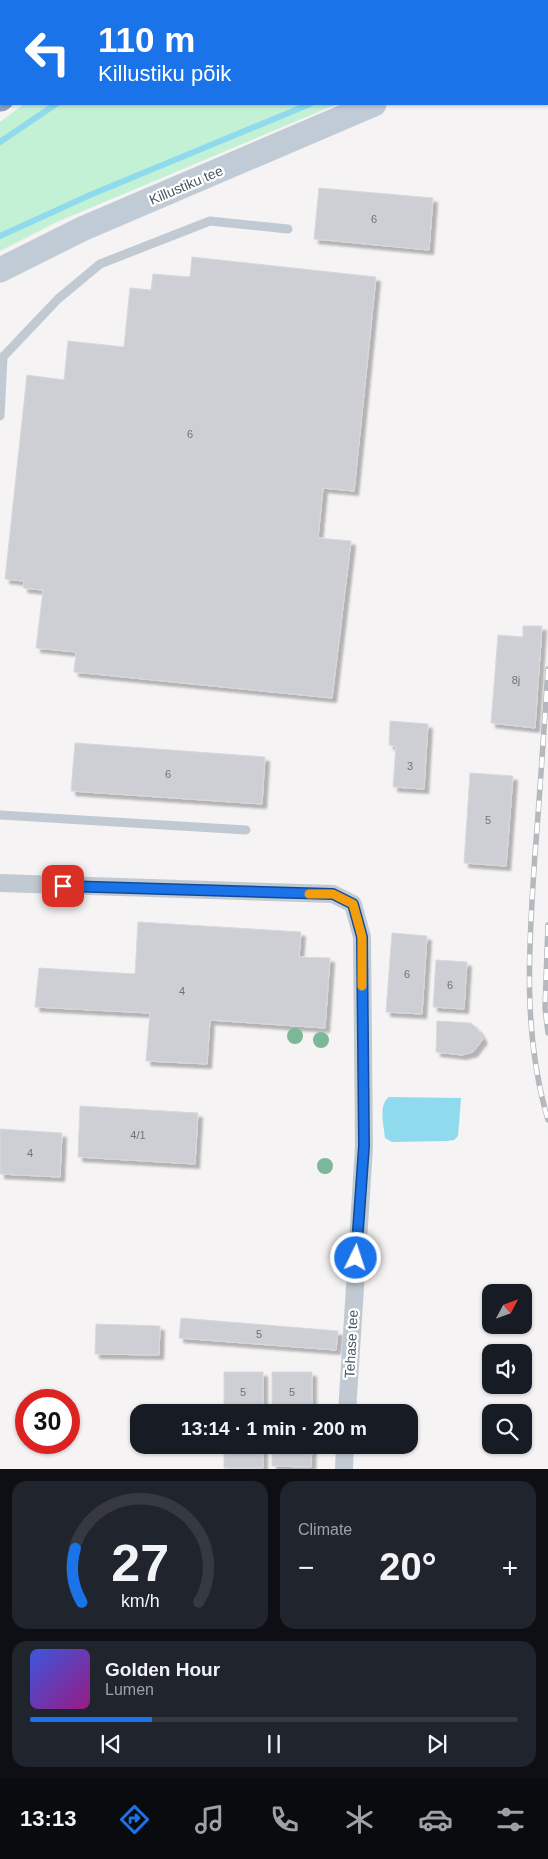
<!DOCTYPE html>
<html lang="en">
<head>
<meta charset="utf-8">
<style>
	body { margin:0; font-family:Helvetica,sans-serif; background:#20242c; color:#f1f3f6; height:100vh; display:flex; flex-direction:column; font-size:19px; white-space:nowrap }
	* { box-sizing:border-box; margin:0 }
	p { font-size:16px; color:#9ea1a6 }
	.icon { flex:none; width:28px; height:28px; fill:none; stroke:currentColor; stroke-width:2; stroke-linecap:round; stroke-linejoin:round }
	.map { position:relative; height:1469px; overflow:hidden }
	.details { display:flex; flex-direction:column; gap:12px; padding:12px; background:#0d0f14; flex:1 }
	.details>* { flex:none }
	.top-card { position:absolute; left:0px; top:0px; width:549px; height:105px; box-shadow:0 1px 4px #0004; background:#1a73e8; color:#fff; overflow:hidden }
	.needle { width:32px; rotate:49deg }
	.controls { position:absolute; left:482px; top:1284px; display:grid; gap:10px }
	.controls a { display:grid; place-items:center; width:50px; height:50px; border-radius:10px; background:#171b24; box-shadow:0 1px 4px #0004; font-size:25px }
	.speed { position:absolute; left:15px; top:1389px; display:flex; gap:10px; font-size:25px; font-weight:700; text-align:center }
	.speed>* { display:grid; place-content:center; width:65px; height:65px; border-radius:50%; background:#171b24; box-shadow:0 1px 4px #0004; line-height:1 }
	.speed .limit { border:8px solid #d22; background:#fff; color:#111 }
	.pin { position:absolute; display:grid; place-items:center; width:42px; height:42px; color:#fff; margin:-21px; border-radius:10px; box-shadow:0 2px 8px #0006 }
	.me { position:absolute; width:55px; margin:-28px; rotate:4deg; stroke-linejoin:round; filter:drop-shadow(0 0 4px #0008) }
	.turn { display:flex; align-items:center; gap:18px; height:105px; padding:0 15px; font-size:22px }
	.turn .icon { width:65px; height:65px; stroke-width:2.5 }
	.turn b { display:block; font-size:35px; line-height:42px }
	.big { font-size:38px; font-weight:700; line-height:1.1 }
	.details .tile { flex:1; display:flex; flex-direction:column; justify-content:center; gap:8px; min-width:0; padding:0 18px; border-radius:15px; background:#20242c }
	.details .dial { align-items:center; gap:0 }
	.dial svg { height:130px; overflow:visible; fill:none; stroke:#363941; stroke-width:7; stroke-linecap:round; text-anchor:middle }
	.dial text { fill:#f1f3f6; stroke:none }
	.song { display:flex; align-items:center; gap:15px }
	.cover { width:60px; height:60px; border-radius:8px; background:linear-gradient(135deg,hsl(230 70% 55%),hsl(310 70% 35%)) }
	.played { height:5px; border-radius:2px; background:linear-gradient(90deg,#1a73e8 25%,#363941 25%) }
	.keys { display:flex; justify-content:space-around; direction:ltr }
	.heat { display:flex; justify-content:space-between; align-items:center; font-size:28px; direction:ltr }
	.details .tiles { flex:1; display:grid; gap:12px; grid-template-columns:1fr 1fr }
	.tile:last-child { grid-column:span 2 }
	.trip { position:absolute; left:130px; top:1404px; width:288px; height:50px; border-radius:15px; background:#171b24; box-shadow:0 1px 4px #0004; font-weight:700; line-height:50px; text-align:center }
	.tabs { display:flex; height:80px; justify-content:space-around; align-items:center; background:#090b0e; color:#9ea1a6 }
	.tabs .icon { width:35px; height:35px }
	.tabs .current { color:#1a73e8 }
	.tabs b { font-size:22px; color:#f1f3f6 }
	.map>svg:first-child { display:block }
</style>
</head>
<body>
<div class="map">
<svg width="548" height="1469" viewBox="0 0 548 1469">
	<defs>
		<filter id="shadow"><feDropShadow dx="4.5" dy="4.5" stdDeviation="1" flood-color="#0004"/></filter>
	</defs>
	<rect width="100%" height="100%" fill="#f5f3f3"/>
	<path fill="#c3f1d5" d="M166,0H548V14V1H164Z
		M24,104H337L57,222L0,251V122Z"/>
	<path fill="#90daee" d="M389,1097L461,1098L458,1136L454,1140L447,1141L392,1142L385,1138C384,1125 378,1105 389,1097Z"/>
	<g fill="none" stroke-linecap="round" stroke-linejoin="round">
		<path stroke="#90daee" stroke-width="6" d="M210,1L212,0
			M546,1L548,0
			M0,142L56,104
			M0,236L90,195L310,104"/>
	</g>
	<path fill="#cdcfd5" stroke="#d7d9de" filter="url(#shadow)" d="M319,188L433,198L429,250L314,239Z
		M192,257L376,277L354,491L323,488L318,538L351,541L332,698L74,672L76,652L36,648L43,590L23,588L24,581L5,579L27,375L64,380L68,341L124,347L130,288L151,290L153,274L190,277Z
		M523,626H542L535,728L491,723L498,635L523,637Z
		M390,721L428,724L424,789L393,787L396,746L389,745Z
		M75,743L265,757L262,804L71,791Z
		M470,773L513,776L506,866L464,863Z
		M138,922L301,932L299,957L330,958L325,1028L210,1020L207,1064L146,1061L150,1013L35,1007L39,968L135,974Z
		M392,933L427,936L422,1014L386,1012Z
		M436,960L467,962L464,1009L433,1007Z
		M437,1021L471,1023L478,1030L483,1039L473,1052L462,1055L436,1052Z
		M80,1106L198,1113L195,1164L78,1157Z
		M0,1129L62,1133L60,1177L0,1174Z
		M181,1318L338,1331L336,1350L179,1338Z
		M96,1324L160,1326L159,1355L95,1354Z
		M224,1372H263V1412H224Z
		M272,1372H312V1412H272Z
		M224,1445H263V1468H224Z
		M272,1445H312L311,1467L272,1466Z"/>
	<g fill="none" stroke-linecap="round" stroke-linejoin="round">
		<defs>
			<path id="highway" d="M87,1L89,0
				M131,1L133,0
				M0,62L1,61
				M0,97L1,96"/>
		</defs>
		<use href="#highway" stroke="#7690ad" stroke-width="29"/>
		<path stroke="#c1cad2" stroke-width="9" d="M0,416L3,357L58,299L100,264L210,221L288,229
			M0,815L246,830"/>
		<path stroke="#c1cad2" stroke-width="18" d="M0,883L333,894L353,904L362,937L364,1147L347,1412
			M344,1469L345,1445"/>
		<path stroke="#c1cbd6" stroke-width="25" d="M0,270L82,229L374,104"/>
		<use href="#highway" stroke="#8ba5c1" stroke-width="28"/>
		<defs>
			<path id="rail" d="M548,669C544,730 540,792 535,854C529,943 522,1033 548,1120
				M548,925L545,1008L548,1033"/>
		</defs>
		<use href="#rail" stroke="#b5b8bd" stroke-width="5.5"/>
		<use href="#rail" stroke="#fff" stroke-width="4" stroke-dasharray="11" stroke-linecap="butt"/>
	</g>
	<g fill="#7bb799">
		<circle cx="295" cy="1036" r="8"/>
		<circle cx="321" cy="1040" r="8"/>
		<circle cx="325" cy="1166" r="8"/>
	</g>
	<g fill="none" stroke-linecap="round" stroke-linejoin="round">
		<defs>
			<path id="route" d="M63,886L333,894L353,904L362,937L364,1146L356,1258"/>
		</defs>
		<use href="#route" stroke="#114b97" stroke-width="12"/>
		<use href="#route" stroke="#1a73e8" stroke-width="9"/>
		<path stroke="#f59e0b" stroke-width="9" d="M309,894H333L353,904L362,937V986"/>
	</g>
	<g text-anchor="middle" stroke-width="4.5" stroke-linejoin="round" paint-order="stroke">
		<g font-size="11" fill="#6b747e">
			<text x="374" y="223">6</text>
			<text x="190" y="438">6</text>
			<text x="516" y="684">8j</text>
			<text x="410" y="770">3</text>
			<text x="168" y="778">6</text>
			<text x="488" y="824">5</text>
			<text x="407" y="978">6</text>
			<text x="450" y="989">6</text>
			<text x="182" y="995">4</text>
			<text x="138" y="1139">4/1</text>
			<text x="30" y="1157">4</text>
			<text x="259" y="1338">5</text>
			<text x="243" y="1396">5</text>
			<text x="292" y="1396">5</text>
		</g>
		<g font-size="14" fill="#4a5661" stroke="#fff">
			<text transform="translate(186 185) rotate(-23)" y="5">Killustiku tee</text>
			<text transform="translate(351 1344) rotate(-87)" y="5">Tehase tee</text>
		</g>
	</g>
</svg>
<div class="controls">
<a><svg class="needle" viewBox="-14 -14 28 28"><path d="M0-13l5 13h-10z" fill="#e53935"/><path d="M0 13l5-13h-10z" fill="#9ea1a6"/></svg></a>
<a><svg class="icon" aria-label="sound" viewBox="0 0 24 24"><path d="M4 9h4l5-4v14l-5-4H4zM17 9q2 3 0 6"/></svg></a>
<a><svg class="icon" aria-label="search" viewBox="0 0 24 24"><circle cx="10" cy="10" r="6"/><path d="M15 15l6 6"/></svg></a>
</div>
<div class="speed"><div class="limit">30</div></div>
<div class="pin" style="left:63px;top:886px;background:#d93025"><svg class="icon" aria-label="arrive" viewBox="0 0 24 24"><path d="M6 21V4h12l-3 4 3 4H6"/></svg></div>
<svg class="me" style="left:356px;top:1258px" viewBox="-20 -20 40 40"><circle r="17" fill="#1a73e8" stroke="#fff" stroke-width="3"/><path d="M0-11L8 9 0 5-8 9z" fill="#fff"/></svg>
<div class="trip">13:14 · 1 min · 200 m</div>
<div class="top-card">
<div class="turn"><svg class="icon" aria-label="left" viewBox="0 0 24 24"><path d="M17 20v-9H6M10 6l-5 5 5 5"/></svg><div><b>110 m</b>Killustiku põik</div></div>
</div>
</div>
<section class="details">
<div class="tiles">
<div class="tile dial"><svg viewBox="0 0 100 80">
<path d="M14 69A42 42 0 1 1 86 69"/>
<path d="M14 69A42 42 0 0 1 10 36" stroke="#1a73e8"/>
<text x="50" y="56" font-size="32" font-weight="700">27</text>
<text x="50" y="72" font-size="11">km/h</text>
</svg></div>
<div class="tile"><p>Climate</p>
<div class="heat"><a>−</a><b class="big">20°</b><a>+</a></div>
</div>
<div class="tile">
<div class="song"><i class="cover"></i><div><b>Golden Hour</b><p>Lumen</p></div></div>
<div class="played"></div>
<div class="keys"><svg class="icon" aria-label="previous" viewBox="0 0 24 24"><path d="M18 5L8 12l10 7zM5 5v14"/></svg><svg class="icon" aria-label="pause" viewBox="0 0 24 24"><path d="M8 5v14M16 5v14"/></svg><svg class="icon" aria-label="next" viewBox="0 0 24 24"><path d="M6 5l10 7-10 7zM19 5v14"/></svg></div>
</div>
</div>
</section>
<nav class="tabs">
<b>13:13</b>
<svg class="icon current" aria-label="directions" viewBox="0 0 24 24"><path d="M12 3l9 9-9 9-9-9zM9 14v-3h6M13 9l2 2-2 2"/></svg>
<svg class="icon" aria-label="music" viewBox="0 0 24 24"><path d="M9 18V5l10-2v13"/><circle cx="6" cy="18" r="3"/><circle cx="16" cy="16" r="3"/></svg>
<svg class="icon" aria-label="phone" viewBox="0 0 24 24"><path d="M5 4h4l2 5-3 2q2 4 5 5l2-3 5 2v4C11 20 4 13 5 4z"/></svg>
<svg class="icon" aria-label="climate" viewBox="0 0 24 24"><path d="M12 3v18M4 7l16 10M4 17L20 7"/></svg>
<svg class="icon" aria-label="car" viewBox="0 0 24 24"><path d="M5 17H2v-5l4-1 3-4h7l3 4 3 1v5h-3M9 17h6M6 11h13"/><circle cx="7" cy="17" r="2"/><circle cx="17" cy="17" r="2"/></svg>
<svg class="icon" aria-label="filters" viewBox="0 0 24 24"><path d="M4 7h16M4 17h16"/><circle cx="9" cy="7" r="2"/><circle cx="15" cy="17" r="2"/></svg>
</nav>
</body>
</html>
